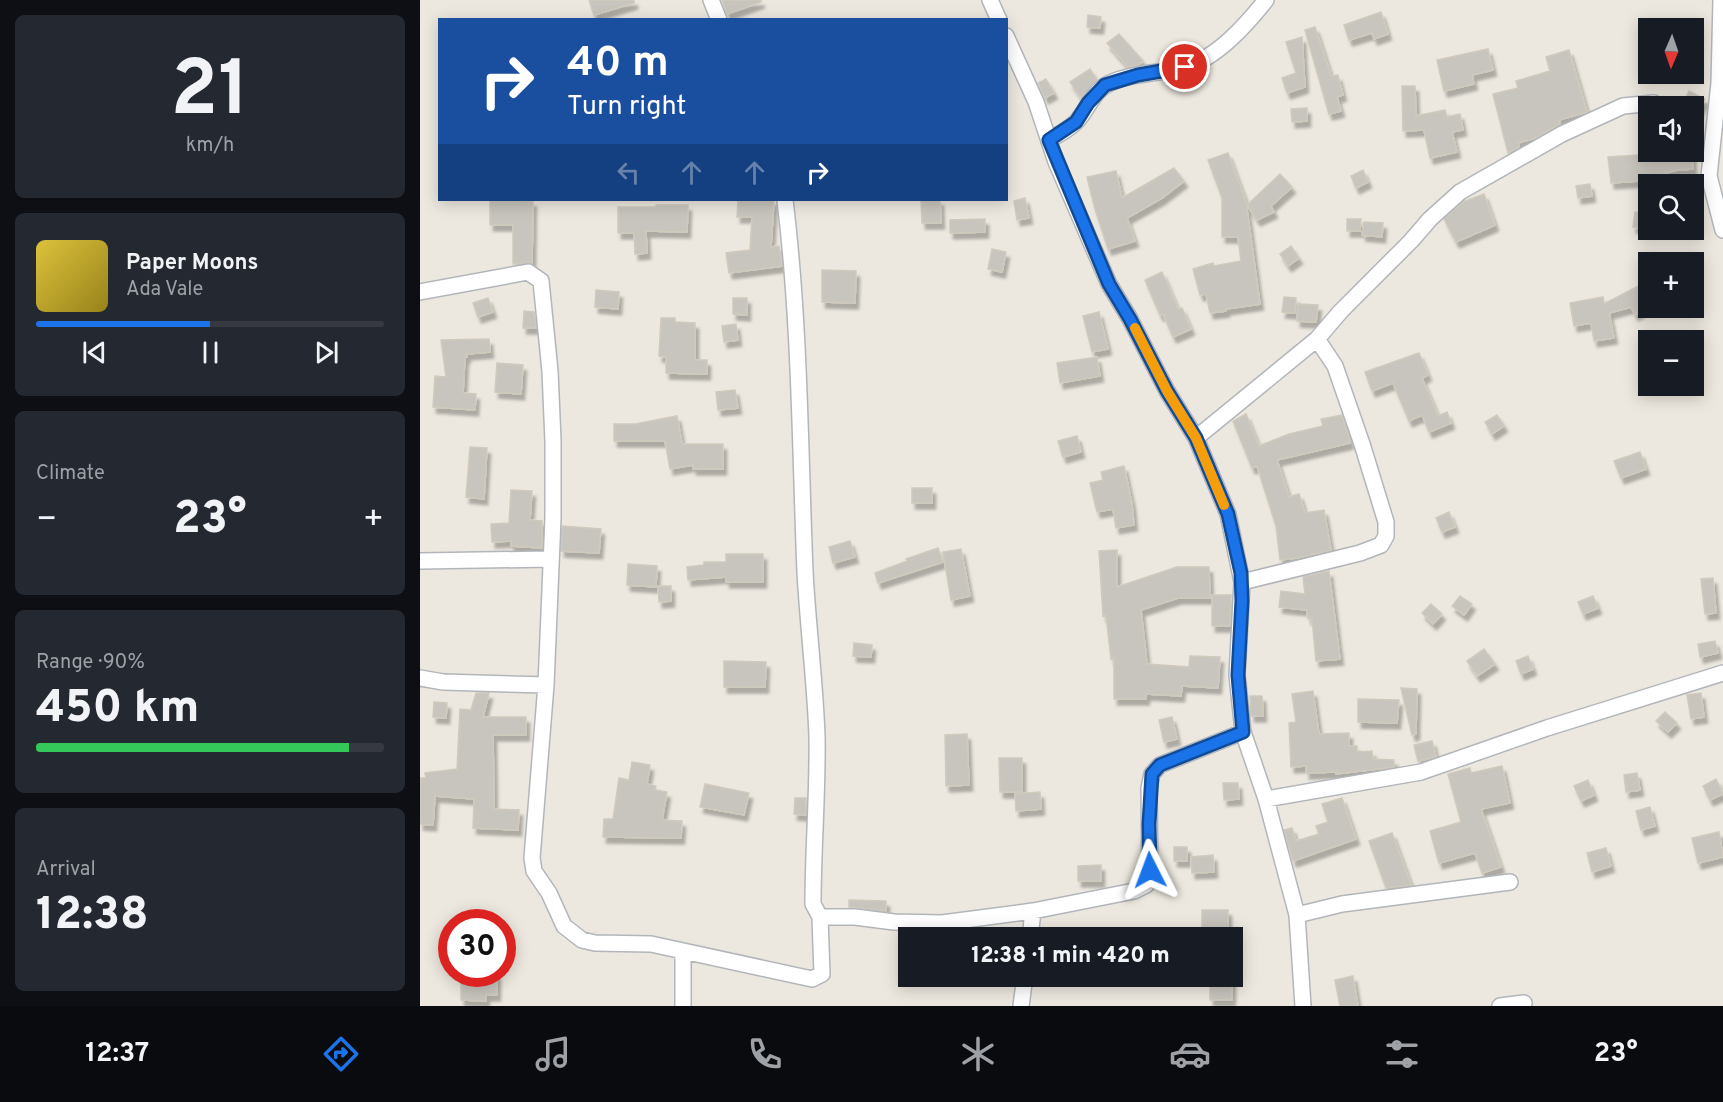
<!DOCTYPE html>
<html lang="en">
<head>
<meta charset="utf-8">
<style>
	body { margin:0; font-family:Overpass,sans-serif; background:#242831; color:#f1f3f6; height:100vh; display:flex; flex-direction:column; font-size:22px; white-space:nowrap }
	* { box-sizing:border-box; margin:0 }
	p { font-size:20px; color:#9ea1a6 }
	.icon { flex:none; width:33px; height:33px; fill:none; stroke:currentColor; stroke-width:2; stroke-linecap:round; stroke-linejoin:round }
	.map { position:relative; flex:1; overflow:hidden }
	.sheet { display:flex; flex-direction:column; gap:15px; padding:15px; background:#0d0f14; width:420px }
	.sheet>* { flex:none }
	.top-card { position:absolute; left:18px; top:18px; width:570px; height:183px; border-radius:0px; box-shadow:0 3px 15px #0003; background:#1a4fa0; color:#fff; overflow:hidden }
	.needle { width:39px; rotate:182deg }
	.tools { position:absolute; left:1218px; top:18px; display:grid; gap:12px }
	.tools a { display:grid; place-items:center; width:66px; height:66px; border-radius:0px; background:#171b24; box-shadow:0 3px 15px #0003; font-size:30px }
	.speed { position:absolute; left:18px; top:909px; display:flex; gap:12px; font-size:30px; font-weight:700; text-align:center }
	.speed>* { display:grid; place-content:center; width:78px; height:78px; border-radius:50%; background:#171b24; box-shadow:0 3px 15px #0003; line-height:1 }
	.speed .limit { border:9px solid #d22; background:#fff; color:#111 }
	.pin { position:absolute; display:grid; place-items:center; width:51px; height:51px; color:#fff; margin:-26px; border:3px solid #fff; border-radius:50%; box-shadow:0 2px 6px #0007 }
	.me { position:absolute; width:66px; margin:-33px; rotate:357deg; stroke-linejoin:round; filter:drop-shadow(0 0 4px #0008) }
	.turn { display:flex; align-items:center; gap:21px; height:126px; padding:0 30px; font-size:27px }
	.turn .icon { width:78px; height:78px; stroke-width:2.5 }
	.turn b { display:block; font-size:42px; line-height:51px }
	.lanes { display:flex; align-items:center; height:57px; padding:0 30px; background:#0003; justify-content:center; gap:30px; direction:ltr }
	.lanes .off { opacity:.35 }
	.big { font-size:45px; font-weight:800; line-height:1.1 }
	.sheet .tile { flex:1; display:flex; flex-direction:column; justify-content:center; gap:9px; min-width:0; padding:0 21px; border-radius:9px; background:#242831 }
	.sheet .dial { align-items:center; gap:0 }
	.dial b { font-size:78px; line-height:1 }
	.song { display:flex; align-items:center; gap:18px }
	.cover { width:72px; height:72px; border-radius:9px; background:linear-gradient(135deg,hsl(50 70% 55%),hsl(50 70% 35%)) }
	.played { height:6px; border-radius:3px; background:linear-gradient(90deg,#1a73e8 50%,#363941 50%) }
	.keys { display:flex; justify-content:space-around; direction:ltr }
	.heat { display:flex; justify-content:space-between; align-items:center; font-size:33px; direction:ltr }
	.charge { height:9px; border-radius:4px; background:linear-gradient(90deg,#34c759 90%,#363941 0) }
	.trip { position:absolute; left:478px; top:927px; width:345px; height:60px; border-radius:0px; background:#171b24; box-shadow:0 3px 15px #0003; font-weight:800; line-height:60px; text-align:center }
	.dock { display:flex; height:96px; justify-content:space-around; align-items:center; background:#090b0e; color:#9ea1a6 }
	.dock .icon { width:42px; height:42px }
	.dock .current { color:#1a73e8 }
	.dock b { font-size:27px; color:#f1f3f6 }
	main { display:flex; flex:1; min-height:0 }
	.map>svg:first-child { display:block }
</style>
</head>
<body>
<main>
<section class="sheet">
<div class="tile dial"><b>21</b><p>km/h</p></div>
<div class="tile">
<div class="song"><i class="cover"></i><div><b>Paper Moons</b><p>Ada Vale</p></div></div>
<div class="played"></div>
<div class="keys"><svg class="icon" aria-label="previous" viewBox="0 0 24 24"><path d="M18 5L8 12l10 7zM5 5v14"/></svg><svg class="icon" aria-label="pause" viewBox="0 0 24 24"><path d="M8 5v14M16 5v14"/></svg><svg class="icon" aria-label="next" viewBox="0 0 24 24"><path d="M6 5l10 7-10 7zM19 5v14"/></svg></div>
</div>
<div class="tile"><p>Climate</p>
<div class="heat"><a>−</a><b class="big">23°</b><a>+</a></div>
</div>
<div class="tile"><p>Range · 90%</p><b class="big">450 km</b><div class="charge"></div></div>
<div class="tile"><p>Arrival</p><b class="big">12:38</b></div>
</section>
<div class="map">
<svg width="1303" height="1006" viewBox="0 0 1303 1006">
	<defs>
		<filter id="shadow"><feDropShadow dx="3.5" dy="6" stdDeviation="1.5" flood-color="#0004"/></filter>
	</defs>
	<rect width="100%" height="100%" fill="#ece8df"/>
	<path fill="#c8c5be" stroke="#d0cabd" stroke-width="1.5" filter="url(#shadow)" d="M169,0H214V3L174,15Z
		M302,0H341V2L307,14Z
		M961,12L968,34L954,39L952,33L929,40L924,25Z
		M668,15L681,17L680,28L667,27Z
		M895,27L911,76L918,75L923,95L917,97L921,111L909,114L885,30Z
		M699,34L723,61L718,65L708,67L687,43Z
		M882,37L885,87L867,93L862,78L876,73L866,42Z
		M1068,49L1073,70L1052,75L1054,84L1024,91L1017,60Z
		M1149,50L1167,112L1139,120L1140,124L1115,138L1098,143L1099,147L1088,153L1073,94L1098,88L1096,81L1130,71L1126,57Z
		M670,69L677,80L661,98L650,82Z
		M626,79L634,93L625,98L618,83Z
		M982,86H995L996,116L1025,110L1027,117L1040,114L1043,130L1032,132L1037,152L1010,158L1004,130L983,131Z
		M1269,91L1285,99L1278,113L1274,111V106L1262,105Z
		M887,108V121L872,122L871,109Z
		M1250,152H1272L1273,169L1257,170L1219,181L1191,183L1188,157L1218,155V159Z
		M808,153L826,202L840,304L806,309V311L790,313L786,294L780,295L773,269L793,263L794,266L821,261L818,237H802V198L788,160Z
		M754,168L764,181L742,198L707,218L715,241L688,249L675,209L667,177L696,171L702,198Z
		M943,170L948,182L936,188L931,176Z
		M860,174L872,187L851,206L854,212L837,220L827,205Z
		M1170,184L1172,196L1158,198L1156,186Z
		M1064,194L1075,225L1036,242L1024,219L1043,202Z
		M605,198L609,218L597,220L594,201Z
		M70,200L113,201L112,263L93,264V225H70Z
		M318,200H354L351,247L359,246L362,266L309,273L306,253L330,250L332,217H317Z
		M501,200H520L521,223H502Z
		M236,205H268L267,232L226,231L227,253L215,254L214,233H198V207H236Z
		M1215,212L1228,213V229L1213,227Z
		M565,219V232L530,233V220Z
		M927,219H941L940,231H927Z
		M944,222L963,223L962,237L942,235Z
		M871,246L879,258L868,266L860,254Z
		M572,249L586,252L582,272L568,269Z
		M402,270L436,271L435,303L402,302Z
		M742,272L758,309L762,308L771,329L753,337L743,314L740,315L725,280Z
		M1224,283L1228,290V307L1215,315L1211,307L1189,313L1194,338L1174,341L1171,323L1154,326L1150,303L1183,297L1184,304Z
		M176,290L199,292L198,309L175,307Z
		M864,297L876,298L875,313L862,312Z
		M68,298L73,312L58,317L53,303Z
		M313,298H327V315L313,314Z
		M878,304L898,305L896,322L877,321Z
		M104,311L114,312L116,328H103Z
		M679,312L688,349L672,352L663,316Z
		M241,318H255V322L275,323V360H287V374L246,373V357L239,356Z
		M316,324L318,340L304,342L302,326Z
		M69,339L70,352L46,354L47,357H45L43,393L56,394L55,410L13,407L15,376L26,377L21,340Z
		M999,353L1008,375L1002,378L1018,416L1027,412L1031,423L1009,432L1002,415L989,421L973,383L952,391L945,372Z
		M677,357L680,376L640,383L637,363Z
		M77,363L103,365L101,394L75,392Z
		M315,390L318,408L298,410L296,392Z
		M826,414L839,446L869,434L903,426L901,419L922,415L930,443L857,460L869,497L879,494L885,513L904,510L911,550L878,558L860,560L856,526L837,466L832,468L813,421Z
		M1077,415L1084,426L1072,434L1065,422Z
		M257,416L262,444H303V469H273V465L250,469L245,441H194V424H215Z
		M657,436L661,452L643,457L638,441Z
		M50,447L67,448L64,499L46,497Z
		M1220,452L1226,469L1201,478L1194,461Z
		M704,466L712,504L714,525L696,528L693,509L677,512L670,483L683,480L681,472Z
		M492,488H512V503H492Z
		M91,490L112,491L110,520L122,521V548L91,546V541L72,542L71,524L89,523Z
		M1029,512L1035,527L1022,532L1016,518Z
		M142,526L181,529L179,553L141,551Z
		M430,541L435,557L413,563L409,547Z
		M518,548L523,562L458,583L455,573L487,561L486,559Z
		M541,549L550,596L531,600L523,552Z
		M697,550V587L757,567H789L790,598H758L721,610L727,664L769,667L770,656L800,657L798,688L762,686L761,696L726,694V699H694V658L691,659L686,615L683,616L679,551Z
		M306,554H343V582H306V577L268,580L267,567L284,565V562H306Z
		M208,564L237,566L236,587L207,585Z
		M909,571L920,659L896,661L892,619H888L887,610L859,607L861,591L885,594L883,577Z
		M1293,578L1296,613L1285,614L1281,579Z
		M238,586H251V601L239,602Z
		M792,595H811L810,626H792Z
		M1040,596L1052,604L1044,615L1032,606Z
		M1173,596L1178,608L1163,614L1158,602Z
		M1011,604L1022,614L1013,624L1002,613Z
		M1295,641L1298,653L1280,657L1278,644Z
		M434,643L452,645L451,657L433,656Z
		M1064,649L1075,664L1057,676L1047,661Z
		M1108,656L1113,669L1101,674L1096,661Z
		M304,661L346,662L345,687H304Z
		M981,688L997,689L996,734L992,735Z
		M893,691L899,734L929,733V746H937V752L952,751L953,759L974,760V767L916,774V772L886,773V766L871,767L869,723L876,722L872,694Z
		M56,693H69L63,717H106V735H73L74,809L99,810L98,830L53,828L54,799L15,796L13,825L0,824V778H6L5,773L37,769L40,709L51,710Z
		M1281,693L1284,717L1271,719L1267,695Z
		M830,696H842L843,716H831Z
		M938,699L979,700L977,723L938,722Z
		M14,702L27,703L26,718L13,717Z
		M1245,712L1257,723L1248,732L1236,721Z
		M752,717L757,739L744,742L739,720Z
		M547,734L549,785L526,786L525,735Z
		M1012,741L1016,757L998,761L994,745Z
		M579,758H602V792H580Z
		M212,762L230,765L227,784L236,786L235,790L247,792L242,820L262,821L261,838L183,837L184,819H193L199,778L209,780Z
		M1082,766L1090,803L1061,809L1081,867L1062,873L1055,853L1019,863L1010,831L1041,822L1028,774L1050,768L1051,773Z
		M1217,773L1220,790L1206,792L1204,775Z
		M1296,779L1303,794L1290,800L1283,786Z
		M1168,780L1174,795L1161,801L1154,786Z
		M803,783H818L819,799L804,800Z
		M285,784L329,793L324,815L280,807Z
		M620,792L621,809L596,811L595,794Z
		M375,798H386V815L374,814Z
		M922,798L936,839L873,861L864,830L872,828L876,841L899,834L896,826L908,822L902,804Z
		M1230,807L1235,826L1221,830L1216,811Z
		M1299,832L1303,857L1278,863L1272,838Z
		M972,833L991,885L966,888L949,841Z
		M754,847H767V861H754Z
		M1186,848L1191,866L1172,872L1167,853Z
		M793,855L794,872L772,873L771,857Z
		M681,865V881H658V866Z
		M429,900L466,901V911L429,907Z
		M782,910H808V933H782Z
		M41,974H77V995H66V1001L41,1000Z
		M790,976H812V1000H790Z
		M933,976L938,1006H920L915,980Z"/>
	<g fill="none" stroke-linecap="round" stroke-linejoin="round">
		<defs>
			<path id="minor" d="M291,0L299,20
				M570,0L579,20
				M1301,0L1299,83L1289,176L1303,230
				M586,36L616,102L636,162L689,284L710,319L747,391L776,438L808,514L822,582L817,675L823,732L846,799L877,915L883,1006
				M629,140C638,135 648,130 656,122C668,110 672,92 688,84C712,72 740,74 765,67C797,58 826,25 846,0
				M365,200C380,323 380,448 385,572C388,627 395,681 397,736C398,792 393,848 393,904L400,917
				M0,292L108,272L121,281L130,371L133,441V518L126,685L112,858L114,871L129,893L144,926L162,940L175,943L231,944L392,979L402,974L400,917H435L474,922L522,923L613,911L714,891L726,885L730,879L729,788L732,774L740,765L823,732
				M776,438L897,339L921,311L991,241L1010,219L1040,192L1142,134L1203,106L1234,103
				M0,561L130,559
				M822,582L940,553L961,545L966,536V522L942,444L915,366L897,339
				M0,678L23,682L126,685
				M846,799L1001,772L1127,728L1303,673
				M877,915L922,904L1090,882
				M610,938L613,911
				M263,952V1006
				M601,1006L605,976
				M1080,1006L1104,1003"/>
		</defs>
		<use href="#minor" stroke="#b2b6ba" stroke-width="18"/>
		<use href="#minor" stroke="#fff" stroke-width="15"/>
	</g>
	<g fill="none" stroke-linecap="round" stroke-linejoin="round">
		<defs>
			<path id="route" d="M730,870L729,824L732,774L740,765L823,732L818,675L822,601L821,573L808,514L776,438L747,391L710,319L689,284L629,140L656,122L668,103L685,85L718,75L765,67"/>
		</defs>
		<use href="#route" stroke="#114b97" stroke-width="15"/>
		<use href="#route" stroke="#1a73e8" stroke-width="10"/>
		<path stroke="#f59e0b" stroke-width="10" d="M715,328L747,391L776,438L804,505"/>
	</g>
</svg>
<div class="tools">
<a><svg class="needle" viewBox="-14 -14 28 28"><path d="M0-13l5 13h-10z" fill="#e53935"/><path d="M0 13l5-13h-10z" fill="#9ea1a6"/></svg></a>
<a><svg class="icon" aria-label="sound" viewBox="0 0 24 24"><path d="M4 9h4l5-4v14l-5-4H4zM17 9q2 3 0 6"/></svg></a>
<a><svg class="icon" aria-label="search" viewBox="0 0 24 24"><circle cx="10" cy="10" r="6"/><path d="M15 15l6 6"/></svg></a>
<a>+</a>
<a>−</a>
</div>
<div class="speed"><div class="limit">30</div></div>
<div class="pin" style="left:765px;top:67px;background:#d93025"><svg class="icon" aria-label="arrive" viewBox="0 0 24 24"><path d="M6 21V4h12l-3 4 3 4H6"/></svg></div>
<svg class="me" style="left:730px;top:870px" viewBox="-20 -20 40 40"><path d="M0-17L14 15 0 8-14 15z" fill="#1a73e8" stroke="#fff" stroke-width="4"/></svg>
<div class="trip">12:38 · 1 min · 420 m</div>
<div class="top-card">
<div class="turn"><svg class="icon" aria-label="right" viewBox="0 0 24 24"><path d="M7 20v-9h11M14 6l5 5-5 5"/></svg><div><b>40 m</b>Turn right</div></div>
<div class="lanes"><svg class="icon off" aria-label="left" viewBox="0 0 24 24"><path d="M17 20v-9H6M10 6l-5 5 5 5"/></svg><svg class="icon off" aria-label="ahead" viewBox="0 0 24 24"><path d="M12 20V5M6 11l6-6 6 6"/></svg><svg class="icon off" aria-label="ahead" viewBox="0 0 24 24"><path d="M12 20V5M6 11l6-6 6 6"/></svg><svg class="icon" aria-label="right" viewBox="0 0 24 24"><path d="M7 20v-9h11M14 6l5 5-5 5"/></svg></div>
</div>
</div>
</main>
<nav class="dock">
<b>12:37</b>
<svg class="icon current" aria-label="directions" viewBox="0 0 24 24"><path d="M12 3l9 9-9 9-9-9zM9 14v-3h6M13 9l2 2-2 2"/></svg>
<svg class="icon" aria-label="music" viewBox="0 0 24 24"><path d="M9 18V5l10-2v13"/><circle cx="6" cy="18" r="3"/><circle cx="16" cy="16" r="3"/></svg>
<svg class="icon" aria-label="phone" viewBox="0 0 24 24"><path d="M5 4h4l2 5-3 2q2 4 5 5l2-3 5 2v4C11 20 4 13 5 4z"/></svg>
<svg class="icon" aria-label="climate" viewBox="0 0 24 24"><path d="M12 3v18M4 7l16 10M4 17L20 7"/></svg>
<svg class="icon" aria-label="car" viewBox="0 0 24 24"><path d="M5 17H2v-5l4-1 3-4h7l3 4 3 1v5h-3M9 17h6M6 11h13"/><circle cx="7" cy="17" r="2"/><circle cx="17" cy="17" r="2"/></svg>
<svg class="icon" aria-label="filters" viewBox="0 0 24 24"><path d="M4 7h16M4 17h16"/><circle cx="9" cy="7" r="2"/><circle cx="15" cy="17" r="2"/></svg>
<b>23°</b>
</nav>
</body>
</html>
